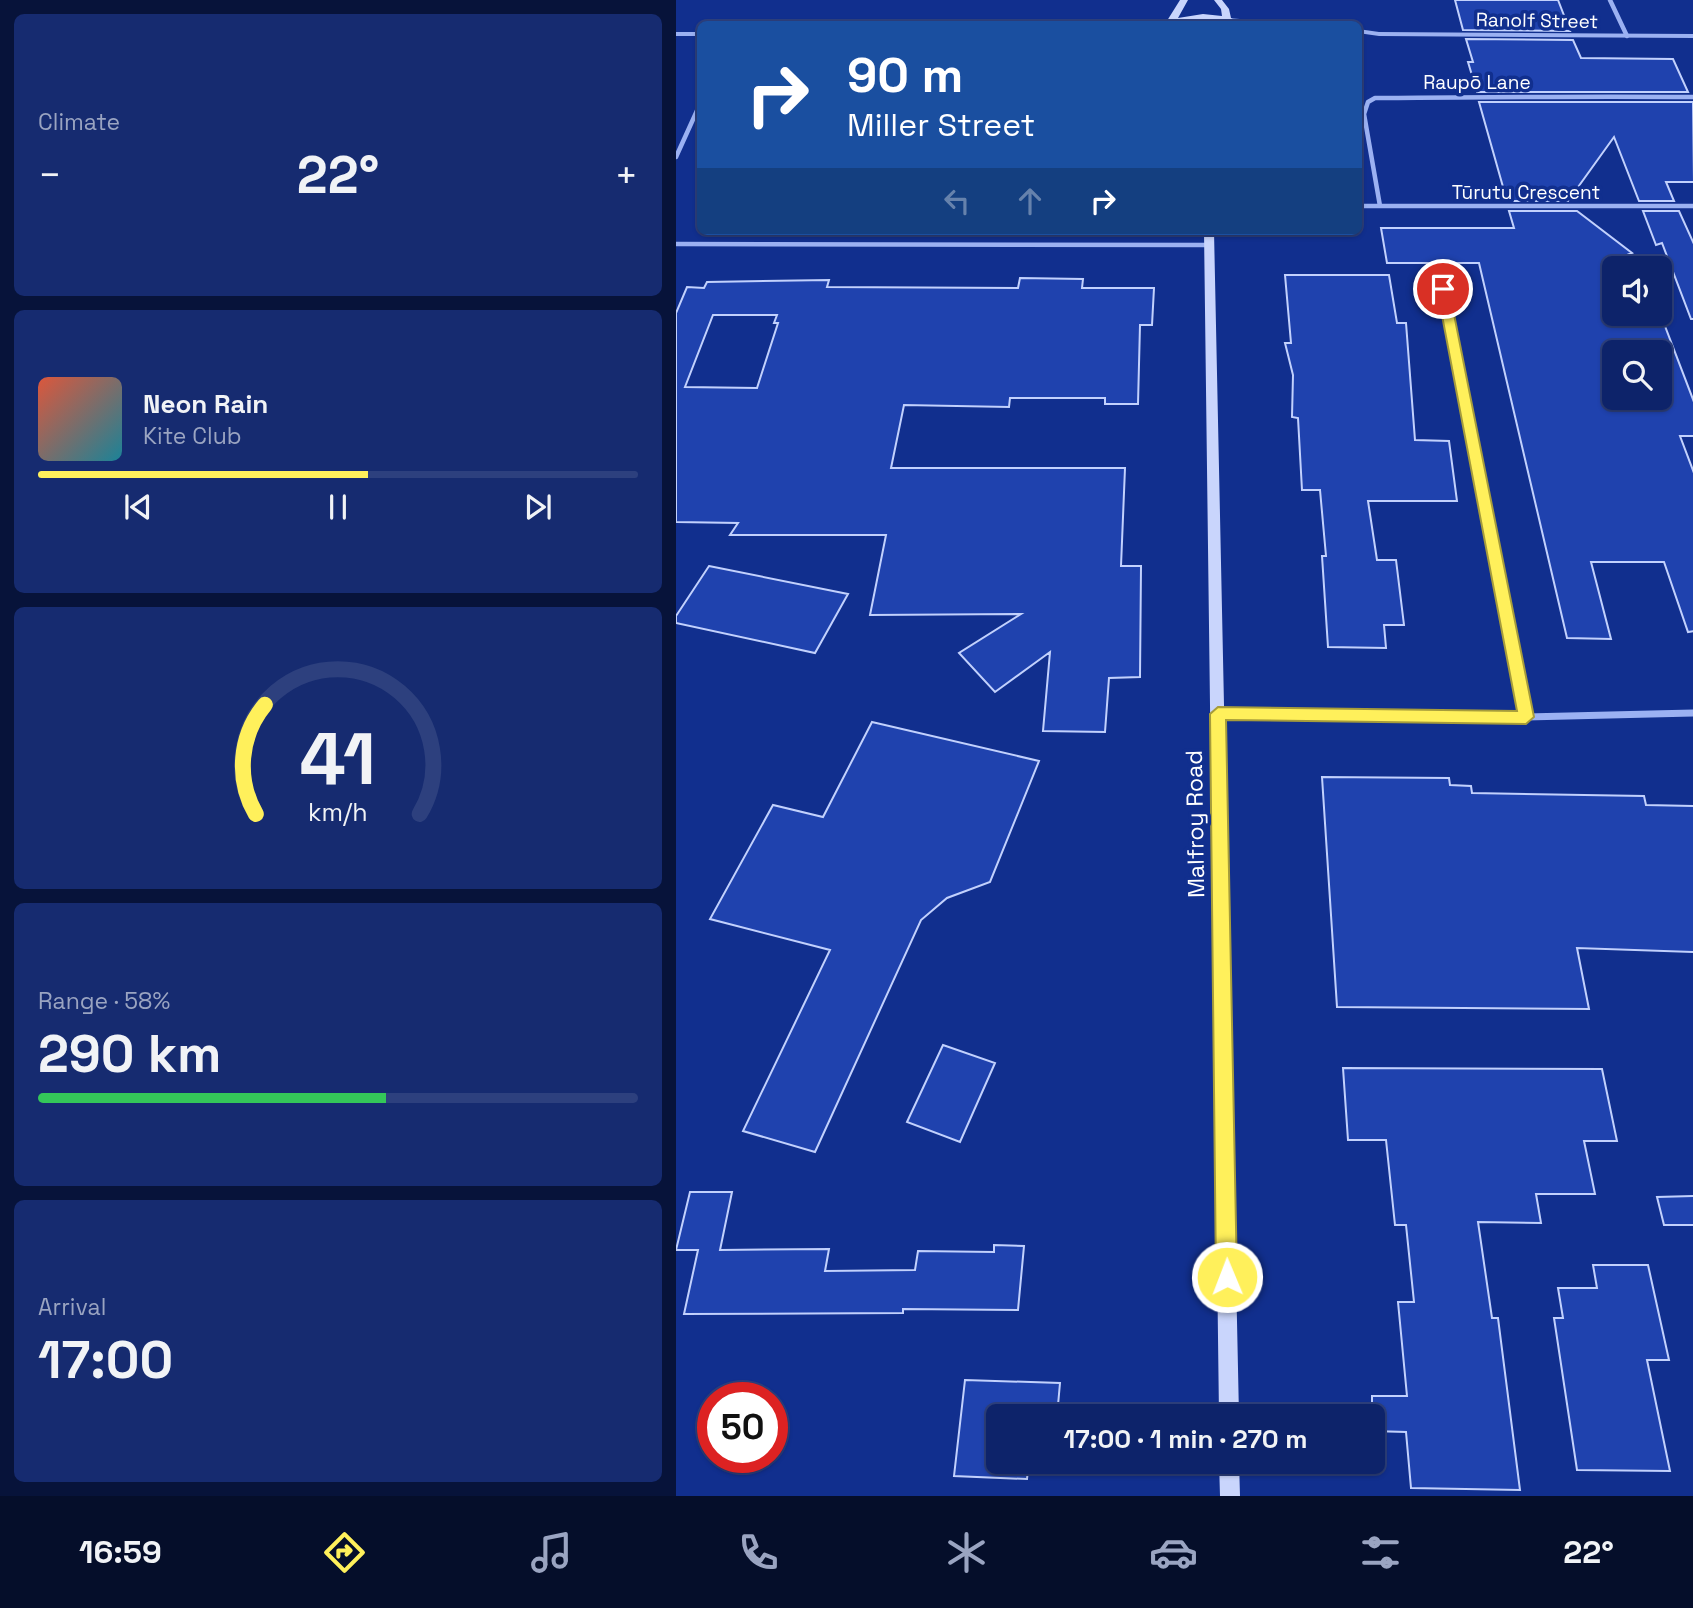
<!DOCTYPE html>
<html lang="en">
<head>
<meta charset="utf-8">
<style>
	body { margin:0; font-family:"Space Grotesk",sans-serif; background:#162b70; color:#f1f3f6; height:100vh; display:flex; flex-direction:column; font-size:26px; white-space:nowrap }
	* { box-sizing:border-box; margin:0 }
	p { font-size:23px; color:#9aa4c1 }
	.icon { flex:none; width:38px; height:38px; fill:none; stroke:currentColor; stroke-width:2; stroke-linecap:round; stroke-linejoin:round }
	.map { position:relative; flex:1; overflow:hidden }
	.details { display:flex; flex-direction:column; gap:14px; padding:14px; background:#07133a; width:676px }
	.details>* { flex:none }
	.guide { position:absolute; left:21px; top:21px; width:665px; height:214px; border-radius:10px; box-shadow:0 2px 5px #0004,0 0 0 2px #2d407e; background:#1a4fa0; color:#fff; overflow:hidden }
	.buttons { position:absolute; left:926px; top:256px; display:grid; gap:14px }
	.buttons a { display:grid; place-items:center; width:70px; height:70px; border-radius:10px; background:#0d236a; box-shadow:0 2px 5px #0004,0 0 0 2px #2d407e; font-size:35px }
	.speed { position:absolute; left:21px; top:1382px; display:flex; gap:14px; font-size:35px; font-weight:700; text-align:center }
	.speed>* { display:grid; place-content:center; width:91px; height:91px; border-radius:50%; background:#0d236a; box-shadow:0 2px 5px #0004,0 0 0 2px #2d407e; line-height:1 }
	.speed .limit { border:10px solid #d22; background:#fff; color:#111 }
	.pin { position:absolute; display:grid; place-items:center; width:60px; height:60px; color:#fff; margin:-30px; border:4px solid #fff; border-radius:50%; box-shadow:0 2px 7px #0007 }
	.me { position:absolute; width:77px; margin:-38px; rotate:359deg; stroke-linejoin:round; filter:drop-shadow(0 0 5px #0008) }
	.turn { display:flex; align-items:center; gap:24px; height:147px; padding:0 35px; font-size:32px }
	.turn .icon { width:91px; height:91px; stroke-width:2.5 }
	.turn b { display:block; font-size:49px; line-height:60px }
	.lanes { display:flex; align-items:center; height:66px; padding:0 35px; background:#0003; justify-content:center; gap:35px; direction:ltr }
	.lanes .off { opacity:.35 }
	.big { font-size:52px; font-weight:700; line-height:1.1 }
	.details .widget { flex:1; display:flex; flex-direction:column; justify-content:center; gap:10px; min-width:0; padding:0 24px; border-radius:10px; background:#162b70 }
	.details .dial { align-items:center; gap:0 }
	.dial svg { height:182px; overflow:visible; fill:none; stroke:#2d407e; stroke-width:7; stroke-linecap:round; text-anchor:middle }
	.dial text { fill:#f1f3f6; stroke:none }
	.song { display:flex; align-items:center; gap:21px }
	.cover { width:84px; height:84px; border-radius:10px; background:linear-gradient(135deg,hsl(10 70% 55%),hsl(190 70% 35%)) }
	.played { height:7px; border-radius:4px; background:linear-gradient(90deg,#fff05b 55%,#2d407e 55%) }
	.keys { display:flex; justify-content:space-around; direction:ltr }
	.heat { display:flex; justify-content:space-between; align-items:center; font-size:38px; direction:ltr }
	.charge { height:10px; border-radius:5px; background:linear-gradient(90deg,#34c759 58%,#2d407e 0) }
	.trip { position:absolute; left:310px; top:1404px; width:399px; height:70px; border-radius:10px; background:#0d236a; box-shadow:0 2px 5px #0004,0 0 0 2px #2d407e; font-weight:700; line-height:70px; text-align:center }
	.tabs { display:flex; height:112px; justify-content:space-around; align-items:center; background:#050e2a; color:#9aa4c1 }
	.tabs .icon { width:49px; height:49px }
	.tabs .active { color:#fff05b }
	.tabs b { font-size:32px; color:#f1f3f6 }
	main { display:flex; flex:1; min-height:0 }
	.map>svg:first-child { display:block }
</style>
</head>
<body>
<main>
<section class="details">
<div class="widget"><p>Climate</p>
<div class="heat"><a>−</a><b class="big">22°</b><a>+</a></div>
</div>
<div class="widget">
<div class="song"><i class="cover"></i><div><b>Neon Rain</b><p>Kite Club</p></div></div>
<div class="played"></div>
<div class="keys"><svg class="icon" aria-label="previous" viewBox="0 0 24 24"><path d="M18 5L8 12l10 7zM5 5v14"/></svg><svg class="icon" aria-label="pause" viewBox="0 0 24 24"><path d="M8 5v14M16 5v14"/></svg><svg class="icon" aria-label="next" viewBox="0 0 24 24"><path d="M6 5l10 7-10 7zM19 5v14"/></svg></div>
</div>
<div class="widget dial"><svg viewBox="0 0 100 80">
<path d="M14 69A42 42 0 1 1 86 69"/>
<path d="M14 69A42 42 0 0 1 18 21" stroke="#fff05b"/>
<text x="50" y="56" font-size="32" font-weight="700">41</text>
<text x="50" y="72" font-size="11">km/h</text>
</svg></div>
<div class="widget"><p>Range · 58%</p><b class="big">290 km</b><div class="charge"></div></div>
<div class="widget"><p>Arrival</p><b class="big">17:00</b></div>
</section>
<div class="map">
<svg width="1018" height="1496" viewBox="0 0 1018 1496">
	<rect width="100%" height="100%" fill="#112f8e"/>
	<path fill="#1f42ae" stroke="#c2d1fd" stroke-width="2" fill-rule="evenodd" d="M779,0H882L894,31L787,30Z
		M790,39L897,40L905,58L997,59L1012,92H801L792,62H797Z
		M803,102H1017L1018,182H990L998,201H963L938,137L892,201H831Z
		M833,211H901L956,253L938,260V321H987L1018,402V436H1004L1018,473V631L1012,632L988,562H915L935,639L891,638L803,263H711L705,228H838ZM938,352H984V397H938Z
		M967,211H1003L1018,244V319H1015L986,243L980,245Z
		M609,275H713L721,323H730L739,440L773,441L781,501H692L701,560H720L728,625H708L710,648L652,647L646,556H650L644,490H626L622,418L616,417L617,375L609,343H615Z
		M344,278L407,279L406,288H478L476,325H464L462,404H429V398H334L333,407L228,405L215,468H449L445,566H465L464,677L433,678L429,732L367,731L374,652L319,692L283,653L345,614L194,615L210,535H54L62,523L0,522V313L11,287L28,288L31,282L153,280L151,287L342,288ZM37,315H101L98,323H102L81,388L9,387Z
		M33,566L172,594L139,653L0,623V616Z
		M196,722L363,761L314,882L271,898L245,920L139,1152L67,1131L154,950L34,919L97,805L147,817Z
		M646,777L773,778L774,785L795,786L796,793L968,796L970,805L1018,806V952L901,948L913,1009L661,1007Z
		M267,1045L319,1063L284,1142L231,1122Z
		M667,1068L926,1069L941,1141H908L919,1194H860L865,1223L802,1222L816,1318H822L844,1490L735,1488L730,1432L696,1431V1396H731L722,1302H738L730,1225H719L710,1140H672Z
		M14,1192H56L44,1250L153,1249L149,1271L239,1270L242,1251L318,1252V1245L348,1246L342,1310L227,1309V1313L8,1314L22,1250H0Z
		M1018,1196V1225H988L981,1197Z
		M917,1265H972L993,1360H971L994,1471L901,1470L878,1318H887L882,1288H921Z
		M289,1380L384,1383L381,1416H322V1461H353L351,1479L278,1476Z"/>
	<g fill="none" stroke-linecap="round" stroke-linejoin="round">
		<path stroke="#9bb1f2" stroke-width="4.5" d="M767,289L822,574"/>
		<path stroke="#9bb1f2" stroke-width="5" d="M822,573L850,717"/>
		<path stroke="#9bb1f2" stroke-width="4.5" d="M934,0L951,36
			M0,157L24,104
			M682,206H1018
			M704,206L688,114L692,102L699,98C806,97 911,96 1018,97
			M0,244L533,245"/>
		<path stroke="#9bb1f2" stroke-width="7" d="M542,714L850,717L1018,713"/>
		<path fill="#9bb1f2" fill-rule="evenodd" d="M552,18L598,22L602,24H580L550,21L549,20Z
			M682,29L703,32L1018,34V38L703,36L682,33Z
			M0,32H24V36H0Z"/>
		<path fill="#c9d5fc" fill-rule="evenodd" d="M504,0H512L502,18L527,14L546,16L545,9L538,0H546L553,9L555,18L565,24C553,25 543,19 530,19C516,18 503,24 489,24Z
			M528,231H538L563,1416H543Z
			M543,1461H563L564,1496H544Z"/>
	</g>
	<path fill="#fff05b" stroke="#a69c3b" stroke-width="2" d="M763,286L773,289L858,717L850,724L550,720L561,1277L558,1285L551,1288L543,1285L540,1277L534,714L542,707L841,711L761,289Z"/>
	<g text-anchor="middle" stroke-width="7" stroke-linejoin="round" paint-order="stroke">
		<g font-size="19" fill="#fff" stroke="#112f8e">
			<text transform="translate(861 20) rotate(1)" y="7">Ranolf Street</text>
			<text x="801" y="89">Raupō Lane</text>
			<text x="850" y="199">Tūrutu Crescent</text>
		</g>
		<g font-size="23" fill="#fff" stroke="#112f8e">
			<text transform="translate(519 824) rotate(-91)" y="8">Malfroy Road</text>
		</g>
	</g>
</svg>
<div class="buttons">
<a><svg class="icon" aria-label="sound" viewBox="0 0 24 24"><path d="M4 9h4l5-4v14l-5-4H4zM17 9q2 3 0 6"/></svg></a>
<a><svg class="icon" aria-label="search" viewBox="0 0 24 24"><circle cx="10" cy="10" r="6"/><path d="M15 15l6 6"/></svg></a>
</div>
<div class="speed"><div class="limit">50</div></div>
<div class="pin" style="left:767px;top:289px;background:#d93025"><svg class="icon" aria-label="arrive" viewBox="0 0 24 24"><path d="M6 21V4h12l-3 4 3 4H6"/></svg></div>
<svg class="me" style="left:551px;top:1277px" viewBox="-20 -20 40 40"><circle r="17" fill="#fff05b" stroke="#fff" stroke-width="3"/><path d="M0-11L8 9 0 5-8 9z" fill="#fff"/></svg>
<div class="trip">17:00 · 1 min · 270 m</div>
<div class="guide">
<div class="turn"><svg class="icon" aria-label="right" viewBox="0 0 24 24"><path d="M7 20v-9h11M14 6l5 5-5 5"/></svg><div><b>90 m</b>Miller Street</div></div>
<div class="lanes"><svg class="icon off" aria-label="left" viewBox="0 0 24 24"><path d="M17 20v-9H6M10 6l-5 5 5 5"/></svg><svg class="icon off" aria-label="ahead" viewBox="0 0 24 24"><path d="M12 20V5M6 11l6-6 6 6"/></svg><svg class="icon" aria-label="right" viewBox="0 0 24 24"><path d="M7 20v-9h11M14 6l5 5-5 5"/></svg></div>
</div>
</div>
</main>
<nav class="tabs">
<b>16:59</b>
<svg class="icon active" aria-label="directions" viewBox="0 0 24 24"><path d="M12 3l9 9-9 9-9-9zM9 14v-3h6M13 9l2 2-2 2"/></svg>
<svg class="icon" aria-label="music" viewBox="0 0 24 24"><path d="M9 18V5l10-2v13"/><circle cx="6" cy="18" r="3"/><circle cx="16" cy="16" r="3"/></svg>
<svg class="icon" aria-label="phone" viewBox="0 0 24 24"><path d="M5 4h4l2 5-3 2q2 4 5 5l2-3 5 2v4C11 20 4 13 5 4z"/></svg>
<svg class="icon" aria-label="climate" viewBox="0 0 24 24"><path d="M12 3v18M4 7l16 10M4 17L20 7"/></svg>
<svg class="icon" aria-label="car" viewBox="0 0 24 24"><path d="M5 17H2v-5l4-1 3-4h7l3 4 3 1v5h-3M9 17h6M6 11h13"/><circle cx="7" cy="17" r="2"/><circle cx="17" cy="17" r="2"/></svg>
<svg class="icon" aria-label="filters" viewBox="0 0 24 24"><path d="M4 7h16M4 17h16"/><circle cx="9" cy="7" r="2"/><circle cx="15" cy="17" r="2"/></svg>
<b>22°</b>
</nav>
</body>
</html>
